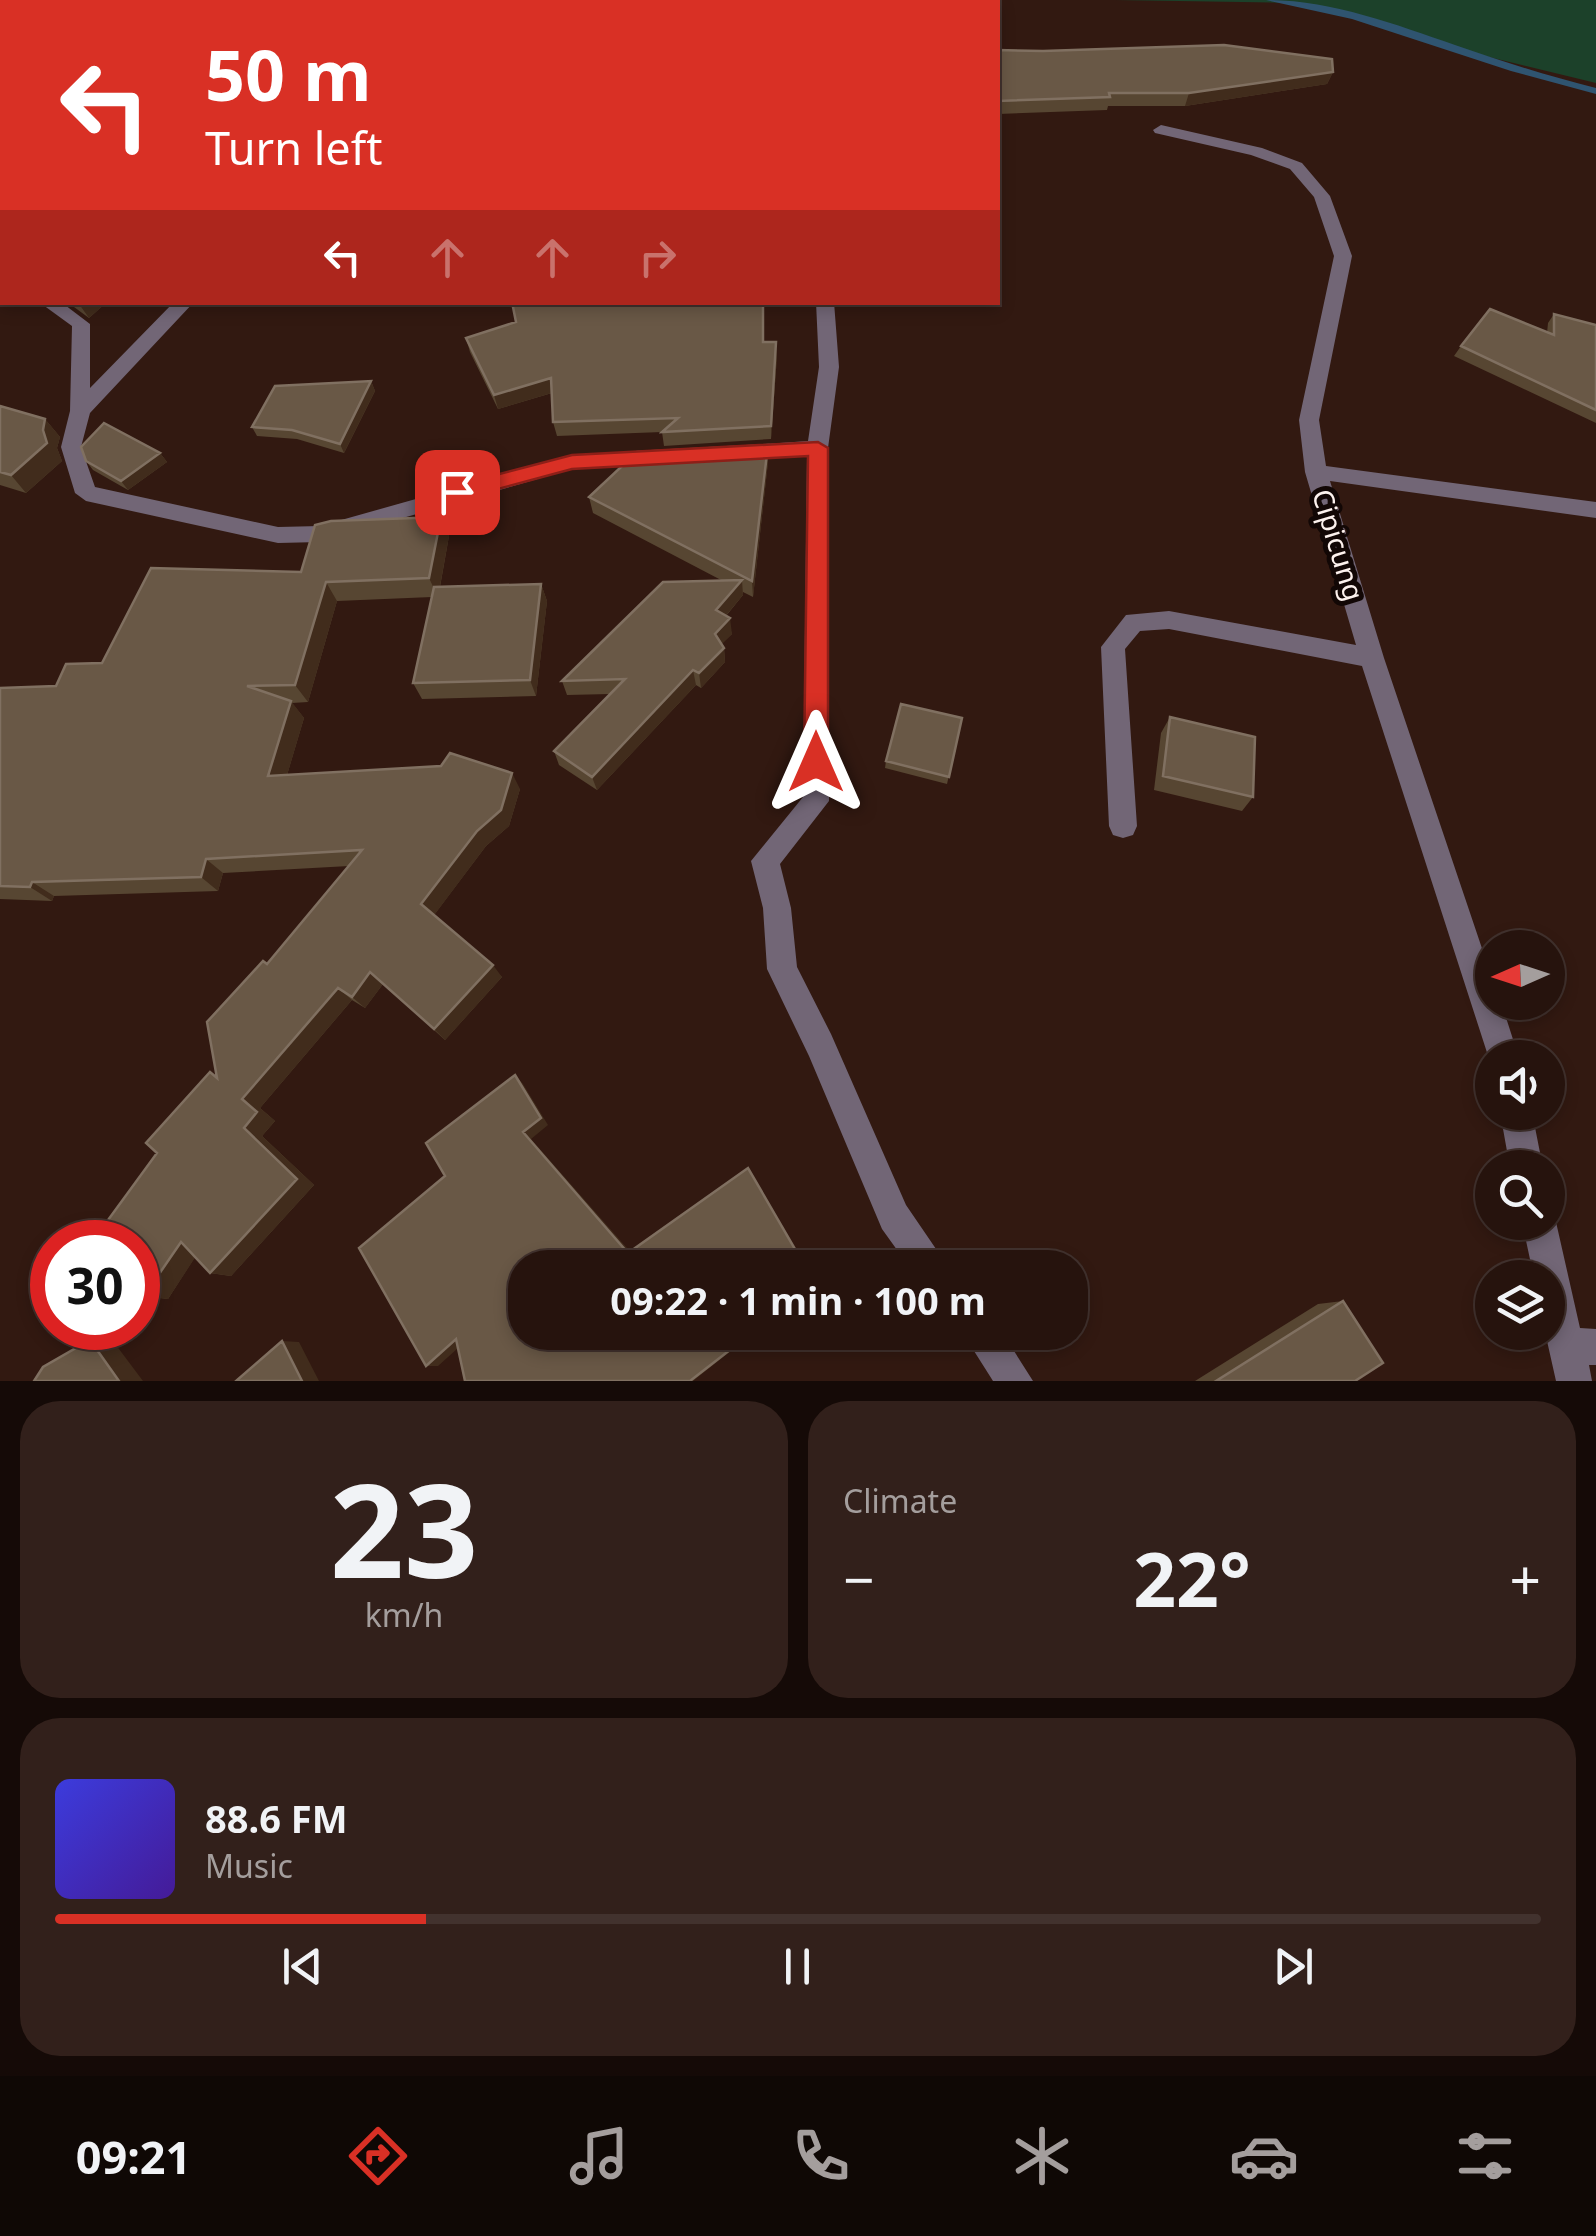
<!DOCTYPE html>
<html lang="en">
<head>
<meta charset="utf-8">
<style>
	body { margin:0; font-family:"Noto Sans",sans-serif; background:#32201b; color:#f1f3f6; height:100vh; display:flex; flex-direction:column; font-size:38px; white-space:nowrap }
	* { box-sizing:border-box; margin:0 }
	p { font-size:32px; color:#a49e9d }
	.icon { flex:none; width:55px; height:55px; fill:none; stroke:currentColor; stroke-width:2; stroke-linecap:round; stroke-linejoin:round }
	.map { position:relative; height:1381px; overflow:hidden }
	.details { display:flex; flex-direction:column; gap:20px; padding:20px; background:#150a07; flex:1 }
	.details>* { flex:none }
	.hud { position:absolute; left:0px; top:0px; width:1000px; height:305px; box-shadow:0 5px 15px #0003,0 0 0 2px #42322e; background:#d93025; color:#fff; overflow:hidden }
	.needle { width:65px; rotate:267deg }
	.tools { position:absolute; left:1475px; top:930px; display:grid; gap:20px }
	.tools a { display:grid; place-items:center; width:90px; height:90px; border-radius:50%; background:#26130d; box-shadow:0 5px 15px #0003,0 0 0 2px #42322e; font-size:50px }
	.speed { position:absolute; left:30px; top:1220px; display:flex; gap:20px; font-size:50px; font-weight:700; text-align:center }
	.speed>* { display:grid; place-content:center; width:130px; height:130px; border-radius:50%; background:#26130d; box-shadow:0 5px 15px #0003,0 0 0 2px #42322e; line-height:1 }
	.speed .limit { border:15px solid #d22; background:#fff; color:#111 }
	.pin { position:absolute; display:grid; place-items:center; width:85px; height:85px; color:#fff; margin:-42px; border-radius:20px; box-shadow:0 5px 15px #0006 }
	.me { position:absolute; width:110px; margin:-55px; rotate:0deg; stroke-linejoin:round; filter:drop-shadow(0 0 8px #0008) }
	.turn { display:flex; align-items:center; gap:35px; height:210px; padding:0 40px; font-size:45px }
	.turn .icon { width:130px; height:130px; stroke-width:2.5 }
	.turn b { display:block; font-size:70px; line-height:85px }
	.lanes { display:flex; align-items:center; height:95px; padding:0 40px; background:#0003; justify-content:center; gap:50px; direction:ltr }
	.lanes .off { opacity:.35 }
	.big { font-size:75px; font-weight:700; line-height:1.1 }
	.details .widget { flex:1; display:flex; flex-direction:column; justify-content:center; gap:15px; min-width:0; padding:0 35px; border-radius:40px; background:#32201b }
	.details .dial { align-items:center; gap:0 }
	.dial b { font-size:130px; line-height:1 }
	.song { display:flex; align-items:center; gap:30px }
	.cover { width:120px; height:120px; border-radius:15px; background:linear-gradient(135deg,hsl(240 70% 55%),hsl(260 70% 35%)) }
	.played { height:10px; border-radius:5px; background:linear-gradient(90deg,#d93025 25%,#42322e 25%) }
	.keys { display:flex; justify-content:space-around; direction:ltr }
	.heat { display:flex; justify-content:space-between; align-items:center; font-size:55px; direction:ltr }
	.details .tiles { flex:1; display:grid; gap:20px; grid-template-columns:1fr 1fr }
	.widget:last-child { grid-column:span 2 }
	.trip { position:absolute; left:508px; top:1250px; width:580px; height:100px; border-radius:40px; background:#26130d; box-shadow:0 5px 15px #0003,0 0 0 2px #42322e; font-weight:700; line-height:100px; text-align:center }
	.menu { display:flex; height:160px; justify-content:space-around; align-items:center; background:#0f0805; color:#a49e9d }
	.menu .icon { width:70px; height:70px }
	.menu .current { color:#d93025 }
	.menu b { font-size:45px; color:#f1f3f6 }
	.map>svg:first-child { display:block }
</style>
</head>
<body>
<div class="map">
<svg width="1596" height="1381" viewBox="0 0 1596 1381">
	<rect width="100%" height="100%" fill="#321911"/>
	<path fill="#1c412a" d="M1115,0H1596V83L1489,57L1302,3Z"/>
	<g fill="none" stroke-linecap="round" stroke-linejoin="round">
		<path fill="#2f5470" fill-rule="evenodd" d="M691,0H718L720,2H695Z
			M1266,0C1331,0 1394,24 1455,45C1501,61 1548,76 1596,88V94L1511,71L1352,19Z"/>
		<path fill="#726676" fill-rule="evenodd" d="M1161,125L1262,148L1302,163L1330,196L1352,256L1319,420L1326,466L1596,502V518L1330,481L1384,658L1492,978V1002H1501L1519,1058H1492V1068L1362,666L1169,629L1140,631L1125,649L1137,826L1133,835L1123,838L1113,835L1109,826L1101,647L1126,615L1169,611L1356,645L1305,472L1299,420L1334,256L1314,197L1290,169L1251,155L1155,133L1153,130Z
			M0,266H2V278H0Z
			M39,302H61L90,324V388L174,302H194L90,413L81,447L95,487L278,527L320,526L572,455L663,450L674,457L663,464L572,469L320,542L278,543L86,501L75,493L61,447L70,411L72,326Z
			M816,302H834L839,367L828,448L829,801L780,864L791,908L797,967L831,1034L906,1205L949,1268H910L882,1229L809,1056L767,969L763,908L751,861L803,797L807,456L738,460L727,453L738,446L808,441L819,367Z
			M1500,1112H1532L1543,1168H1510Z
			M1548,1209L1556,1222L1580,1328L1596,1329V1365H1589L1592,1381H1556L1545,1332L1548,1278H1534L1522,1222H1548Z
			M962,1332H1002L1033,1381H993Z"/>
	</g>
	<path fill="#574632" d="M0,0L2,2V25H0Z
		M998,50L1333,72L1327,84L1185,106H1108L1107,110L998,114Z
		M71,302H107L89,318L74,307Z
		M1554,314L1596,325V423L1454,356L1461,346L1547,333L1548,323Z
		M466,338L764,342L777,356L771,439L664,446L662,432L557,436L553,422L552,393L498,409L470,352Z
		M371,381L375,391L344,453L297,439L257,436L252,427Z
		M0,406L45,419L60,437L57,448L62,461L26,493L0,485Z
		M768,445V462L753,597L743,592V595L726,616L732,634L721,644L724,648L725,662L701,688L696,685L597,790L559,765L554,751L610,694L567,695L562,681L721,580L593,513L589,497Z
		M160,453L167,462L128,490L93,470L86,461Z
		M441,517L449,536L440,587L541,584L547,601L536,696L422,699L413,683L432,597L337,601L308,702L292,703L304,718L287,775L520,789L509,826L486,846L434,915L502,977L445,1040L383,984L365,1008L352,1000L260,1108L275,1121L262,1136L314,1185L231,1276L210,1273L195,1257L168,1299L144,1296L157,1153L210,1072L217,1076L267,964L349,866L223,873L218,891L54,896L52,901L0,899V688L56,686L102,663L301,572Z
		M1170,717L1253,797L1242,811L1154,790L1161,733Z
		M962,718L947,784L885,768L886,761Z
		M1343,1301L1355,1381H1195L1318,1304Z"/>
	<path fill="#412c1c" d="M1333,72L1327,84L1185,106L1189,93Z
		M2,240V260L0,261V241Z
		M81,302H107L89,318L79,304Z
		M776,342L777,356L771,439V426Z
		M551,378L555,392L498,409L494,395Z
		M371,381L375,391L344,453L340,444Z
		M45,419L60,437L57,448L62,461L26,493L11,475L43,430Z
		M768,445V462L753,597L752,581Z
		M160,453L167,462L128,490L121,481Z
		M441,517L449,536L438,597L429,578Z
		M742,580L743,595L718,625L716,610Z
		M326,582L337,601L308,702L295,685Z
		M541,584L547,601L536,696L530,680Z
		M730,618L732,634L717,649L715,634Z
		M724,648L725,662L701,688L699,673Z
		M693,670L696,685L597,790L592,777Z
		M291,701L304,718L282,792L268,776Z
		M512,773L520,789L509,826L486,846L432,918L421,904Z
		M206,859L223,873L218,891L201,877Z
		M32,882L54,896L52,901L30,887Z
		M493,965L502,977L445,1040L434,1029Z
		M370,972L383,984L365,1008L352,997Z
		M338,988L352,1000L260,1108L275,1121L262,1136L314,1185L231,1276L210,1273L242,1099Z
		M515,1075L523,1084L548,1125L531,1139L634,1256L628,1253L523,1132Z
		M181,1242L202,1247L168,1299L144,1296Z
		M753,1332H755L693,1381H690Z
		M456,1339L467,1340L438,1366H426Z
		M90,1340L113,1341L143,1381H119Z
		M282,1341L299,1342L319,1381H302Z"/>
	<path fill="#695846" stroke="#807061" stroke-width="2.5" d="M0,0H608L613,2H2V11H0Z
		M1224,45L1332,59L1333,72L1189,93H1109L1110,97L998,101V50L1043,51Z
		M0,157L2,158V240L0,241Z
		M512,302H763V342H776L771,426L662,432L678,418L553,422L551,378L494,395L466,338L516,322Z
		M1490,309L1554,335V314L1596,325V410L1461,346Z
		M371,381L340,444L292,430L252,427L275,386Z
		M0,406L45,419L43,430L47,443L11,475L0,472Z
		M104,423L160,453L121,481L86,461L81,447Z
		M768,445L752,581L589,497L637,452Z
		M441,517L429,578L326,582L295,685L247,686L291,701L268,776L441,766L450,753L512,773L501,810L477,831L421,904L493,965L434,1029L370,972L352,997L338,988L242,1099L257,1112L244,1128L297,1179L210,1273L181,1242L144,1296L138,1292V1242H92L157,1153L146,1143L210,1072L217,1078L207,1022L263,961L267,964L362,850L206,859L201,877L32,882L30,887L0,886V688L56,686L66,664L102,663L151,568L301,572L315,525L331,521Z
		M742,580L716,610L730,618L715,634L724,648L699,673L693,670L592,777L554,751L625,679L562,681L663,582Z
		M541,584L530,680L413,683L434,587Z
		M901,704L962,718L949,777L886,761Z
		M1170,717L1255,737L1253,797L1163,776Z
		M515,1075L541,1118L523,1132L628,1253L748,1168L806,1268H525V1332H753L690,1381H465L456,1339L426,1366L359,1248L445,1176L426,1143Z
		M1343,1301L1383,1363L1355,1381H1216Z
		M90,1340L119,1381H34L43,1367Z
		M282,1341L302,1381H236Z"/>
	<path fill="#d93025" stroke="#8d1f18" stroke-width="2.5" d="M818,442L828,448V762L824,769L816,772L808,769L804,762L808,456L572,469L457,500L447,492L457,485L572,455Z"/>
	<g text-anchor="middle" stroke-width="10" stroke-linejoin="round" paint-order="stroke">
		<g font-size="28" fill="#fdf2ee" stroke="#120705">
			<text transform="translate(1338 545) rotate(73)" y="10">Cipicung</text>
		</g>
	</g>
</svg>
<div class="tools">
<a><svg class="needle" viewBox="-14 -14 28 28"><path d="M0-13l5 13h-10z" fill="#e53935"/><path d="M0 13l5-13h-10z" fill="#a49e9d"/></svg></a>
<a><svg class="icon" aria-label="sound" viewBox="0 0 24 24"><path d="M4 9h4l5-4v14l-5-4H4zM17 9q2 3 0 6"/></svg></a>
<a><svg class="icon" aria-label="search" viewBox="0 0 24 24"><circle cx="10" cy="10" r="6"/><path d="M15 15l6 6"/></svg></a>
<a><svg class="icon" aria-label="layers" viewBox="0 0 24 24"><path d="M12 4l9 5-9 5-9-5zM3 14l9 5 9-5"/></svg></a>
</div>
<div class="speed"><div class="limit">30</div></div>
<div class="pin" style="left:457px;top:492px;background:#d93025"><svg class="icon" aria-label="arrive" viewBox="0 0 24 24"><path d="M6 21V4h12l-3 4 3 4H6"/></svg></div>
<svg class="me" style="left:816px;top:762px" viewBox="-20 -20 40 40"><path d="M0-17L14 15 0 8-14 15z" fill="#d93025" stroke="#fff" stroke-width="4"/></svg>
<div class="trip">09:22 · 1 min · 100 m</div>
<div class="hud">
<div class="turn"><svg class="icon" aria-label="left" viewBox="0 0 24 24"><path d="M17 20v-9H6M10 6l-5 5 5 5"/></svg><div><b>50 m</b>Turn left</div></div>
<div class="lanes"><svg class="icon" aria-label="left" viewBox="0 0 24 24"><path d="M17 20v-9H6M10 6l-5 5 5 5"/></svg><svg class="icon off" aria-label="ahead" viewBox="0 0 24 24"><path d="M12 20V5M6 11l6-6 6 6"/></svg><svg class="icon off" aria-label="ahead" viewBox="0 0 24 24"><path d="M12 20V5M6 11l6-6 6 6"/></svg><svg class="icon off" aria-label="right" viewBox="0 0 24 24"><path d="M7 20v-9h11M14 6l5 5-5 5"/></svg></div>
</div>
</div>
<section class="details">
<div class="tiles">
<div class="widget dial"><b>23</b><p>km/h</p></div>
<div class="widget"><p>Climate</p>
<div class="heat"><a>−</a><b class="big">22°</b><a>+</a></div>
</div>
<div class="widget">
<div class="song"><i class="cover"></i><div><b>88.6 FM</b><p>Music</p></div></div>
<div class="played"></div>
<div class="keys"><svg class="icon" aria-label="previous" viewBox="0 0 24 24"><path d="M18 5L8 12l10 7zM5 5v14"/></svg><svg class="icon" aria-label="pause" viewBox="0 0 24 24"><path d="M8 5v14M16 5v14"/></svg><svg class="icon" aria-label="next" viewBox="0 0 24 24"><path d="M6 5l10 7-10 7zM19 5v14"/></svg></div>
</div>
</div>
</section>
<nav class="menu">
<b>09:21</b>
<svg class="icon current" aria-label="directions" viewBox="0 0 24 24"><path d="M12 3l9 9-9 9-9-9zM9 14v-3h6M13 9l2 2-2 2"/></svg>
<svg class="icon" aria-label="music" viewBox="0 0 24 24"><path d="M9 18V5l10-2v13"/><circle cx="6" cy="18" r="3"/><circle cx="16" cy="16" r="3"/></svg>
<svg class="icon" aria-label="phone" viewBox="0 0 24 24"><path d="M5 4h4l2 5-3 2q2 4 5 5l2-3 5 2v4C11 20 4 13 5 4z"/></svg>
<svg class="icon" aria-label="climate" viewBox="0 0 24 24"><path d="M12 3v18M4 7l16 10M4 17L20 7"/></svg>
<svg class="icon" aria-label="car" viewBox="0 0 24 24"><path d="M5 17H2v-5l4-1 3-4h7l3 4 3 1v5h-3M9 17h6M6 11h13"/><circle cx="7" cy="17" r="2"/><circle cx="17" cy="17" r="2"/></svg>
<svg class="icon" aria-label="filters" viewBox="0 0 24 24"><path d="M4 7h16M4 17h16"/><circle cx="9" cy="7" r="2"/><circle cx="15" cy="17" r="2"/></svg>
</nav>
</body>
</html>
